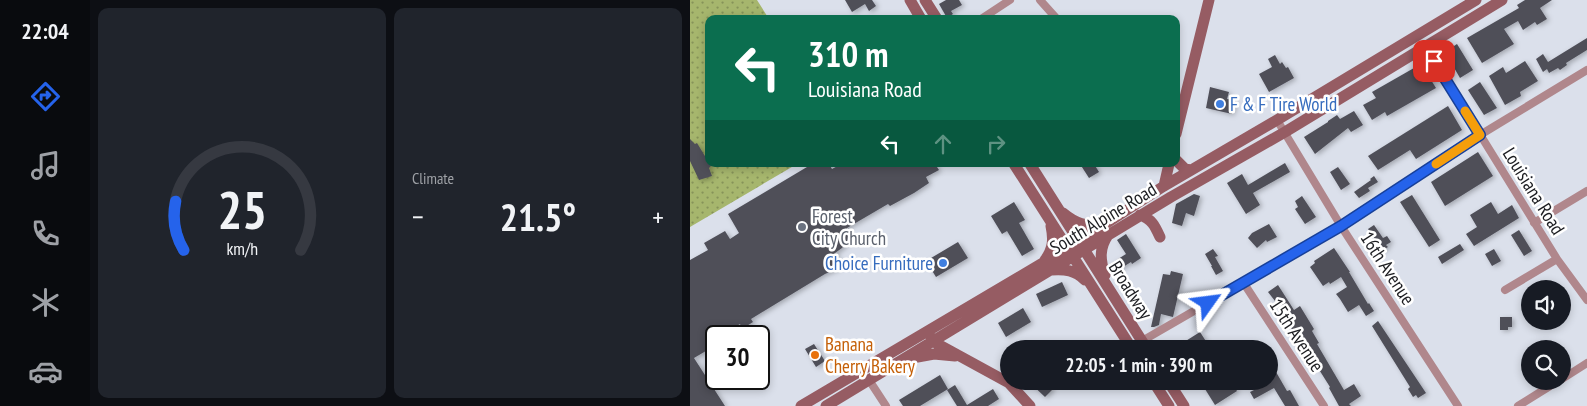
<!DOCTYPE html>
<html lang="en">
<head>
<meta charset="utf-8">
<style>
	body { margin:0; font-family:"PT Sans Narrow",sans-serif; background:#20242c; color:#f1f3f6; height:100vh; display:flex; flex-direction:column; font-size:19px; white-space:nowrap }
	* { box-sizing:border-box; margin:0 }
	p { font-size:16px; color:#9ea1a6 }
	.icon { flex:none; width:28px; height:28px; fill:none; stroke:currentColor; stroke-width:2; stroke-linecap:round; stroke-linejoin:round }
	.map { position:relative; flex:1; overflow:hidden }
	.panel { display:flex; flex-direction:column; gap:8px; padding:8px; background:#0d0f14; width:600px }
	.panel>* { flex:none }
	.guide { position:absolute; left:15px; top:15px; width:475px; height:152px; border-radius:10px; box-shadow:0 2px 8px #0003; background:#0b6e4f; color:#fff; overflow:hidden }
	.buttons { position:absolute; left:831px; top:280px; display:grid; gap:10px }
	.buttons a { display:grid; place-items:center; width:50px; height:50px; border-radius:50%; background:#171b24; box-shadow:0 2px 8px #0003; font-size:25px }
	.speed { position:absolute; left:15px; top:325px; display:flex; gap:10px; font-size:25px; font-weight:700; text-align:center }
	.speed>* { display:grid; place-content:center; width:65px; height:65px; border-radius:50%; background:#171b24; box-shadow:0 2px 8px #0003; line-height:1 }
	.speed .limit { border:2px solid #111; border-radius:8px; background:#fff; color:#111 }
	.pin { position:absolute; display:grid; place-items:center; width:42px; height:42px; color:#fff; margin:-21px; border-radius:10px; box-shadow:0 2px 8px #0006 }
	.me { position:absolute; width:55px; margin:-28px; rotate:59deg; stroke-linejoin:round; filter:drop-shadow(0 0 4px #0008) }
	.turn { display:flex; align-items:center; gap:18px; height:105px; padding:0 20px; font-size:22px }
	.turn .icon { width:65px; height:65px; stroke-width:2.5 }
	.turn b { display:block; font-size:35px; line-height:42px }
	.lanes { display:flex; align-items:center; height:48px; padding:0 20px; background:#0003; justify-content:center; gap:25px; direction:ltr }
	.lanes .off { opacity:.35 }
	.big { font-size:38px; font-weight:700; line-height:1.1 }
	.panel .card { flex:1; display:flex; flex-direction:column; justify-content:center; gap:8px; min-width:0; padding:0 18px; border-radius:10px; background:#20242c }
	.panel .dial { align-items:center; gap:0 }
	.dial svg { height:130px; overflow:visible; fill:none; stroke:#363941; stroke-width:7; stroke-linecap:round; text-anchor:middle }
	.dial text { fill:#f1f3f6; stroke:none }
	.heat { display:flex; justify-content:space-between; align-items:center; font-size:28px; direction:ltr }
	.panel .tiles { flex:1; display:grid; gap:8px; grid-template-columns:repeat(2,1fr) }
	.trip { position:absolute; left:310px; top:340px; width:278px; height:50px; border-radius:25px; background:#171b24; box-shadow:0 2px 8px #0003; font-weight:700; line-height:50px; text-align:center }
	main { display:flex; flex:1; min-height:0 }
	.tabs { display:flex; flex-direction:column; width:90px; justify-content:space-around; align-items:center; background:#090b0e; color:#9ea1a6 }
	.tabs .icon { width:35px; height:35px }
	.tabs .current { color:#2563eb }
	.tabs b { font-size:22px; color:#f1f3f6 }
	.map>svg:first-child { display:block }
</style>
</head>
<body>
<main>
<nav class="tabs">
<b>22:04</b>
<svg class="icon current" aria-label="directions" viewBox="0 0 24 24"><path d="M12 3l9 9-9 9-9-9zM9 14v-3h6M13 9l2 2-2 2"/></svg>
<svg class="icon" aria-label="music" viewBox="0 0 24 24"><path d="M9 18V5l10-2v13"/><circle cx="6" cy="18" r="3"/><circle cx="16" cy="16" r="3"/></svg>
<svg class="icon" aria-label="phone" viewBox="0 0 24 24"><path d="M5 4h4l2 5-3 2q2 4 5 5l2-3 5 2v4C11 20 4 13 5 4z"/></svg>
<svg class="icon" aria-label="climate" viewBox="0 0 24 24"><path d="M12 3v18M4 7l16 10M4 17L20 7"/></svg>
<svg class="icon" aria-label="car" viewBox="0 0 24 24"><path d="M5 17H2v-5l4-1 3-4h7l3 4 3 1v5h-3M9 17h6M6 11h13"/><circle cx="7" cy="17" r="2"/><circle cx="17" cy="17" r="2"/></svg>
</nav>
<section class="panel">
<div class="tiles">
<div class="card dial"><svg viewBox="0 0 100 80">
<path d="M14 69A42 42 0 1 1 86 69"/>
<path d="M14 69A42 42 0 0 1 9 39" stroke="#2563eb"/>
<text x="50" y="56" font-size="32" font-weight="700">25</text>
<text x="50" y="72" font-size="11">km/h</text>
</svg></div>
<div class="card"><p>Climate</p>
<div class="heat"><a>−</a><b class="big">21.5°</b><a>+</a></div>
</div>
</div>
</section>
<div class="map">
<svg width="897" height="406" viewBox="0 0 897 406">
	<defs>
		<pattern id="green-dots" width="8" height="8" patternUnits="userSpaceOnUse" patternTransform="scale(1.25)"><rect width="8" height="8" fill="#a6b66d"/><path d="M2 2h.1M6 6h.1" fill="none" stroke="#869359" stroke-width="1.8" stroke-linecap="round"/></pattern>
		<filter id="shadow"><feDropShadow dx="2.5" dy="1.5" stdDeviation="2.5" flood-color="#0004"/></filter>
	</defs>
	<rect width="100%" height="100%" fill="#dbe0eb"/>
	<path fill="url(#green-dots)" d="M0,0H67L79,19H19V164H107L0,227Z"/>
	<path fill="#4f4f59" filter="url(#shadow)" d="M155,0H182L186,6L179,11L175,4L162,12Z
		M256,0H269L272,5L261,11L263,14L257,18L249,4Z
		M835,0H862L850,8L857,19L847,25L845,22L833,30L828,21L814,29L824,44L792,63L777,38L829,8L827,5Z
		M897,38V50L876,63L877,65L870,70L868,68L859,73L857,69L853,72L846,59L853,54L858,62Z
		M767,44L783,70L770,78L755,52Z
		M585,55L590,64L592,62L596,68L598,67L604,78L579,92L569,74L582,67L578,59Z
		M835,61L848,81L830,92L831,96L815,105L799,76L813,67L816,73Z
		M731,64L746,88L697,116L695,112L682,120L673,105L686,98L682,92Z
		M790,82L807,108L794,115L778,90Z
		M520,87L539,92L537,99L545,100L542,114L516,108Z
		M758,106L772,130L726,159L720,150L688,170L678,156Z
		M664,111L673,125L661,132L658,128L625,154L614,137L638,122V121L647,115L650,119Z
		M0,139L5,144L7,143L21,166L19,168L22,176L9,180L0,161Z
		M788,152L803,176L755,206L741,182Z
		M595,163L600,172L563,193L570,205L556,214L537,183L552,174L558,185Z
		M122,164H139L142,169L151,164H245L249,170L236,177L239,183L224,193L200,206L198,204L157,228L158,236L157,242L152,248L145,253L150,262L146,264L149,268L135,274L61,319L63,322L52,329L50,324L35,333L37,336H26V345L4,358L35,406H0V260L18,250L14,243L35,231L40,239L49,233L38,214Z
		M390,164H404L409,172L399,178Z
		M648,167L660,184L651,190L640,172Z
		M684,176L688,182L678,188L680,191L669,198L664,192L681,180L680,179Z
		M504,194L510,196L504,216L496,213L492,226L482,223L486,204Z
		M722,195L750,240L739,247L710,202Z
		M612,196L626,217L615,224L605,209L608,207L605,201Z
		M324,202L335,220L329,223L344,249L332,256L317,231L312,234L301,216Z
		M801,202L808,214L822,205L829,218L784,246L776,234L787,227L780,215Z
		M579,224L587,237L577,242L576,240L567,248L558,238L562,233Z
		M684,225L693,238L697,236L701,242L696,245L698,247L690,252L685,244L687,242L678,229Z
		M829,230L842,251L834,256L821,235Z
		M436,234L451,258L442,264L441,262L425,272L420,264L436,254L427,240Z
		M268,242L278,258L246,277L236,261Z
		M770,244L774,250L752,264L748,257Z
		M644,248L660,272H659L678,304L679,303L684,311L676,316L669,305L658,312L650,299L646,294L657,287L651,277L640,284L639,282L633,286L620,267L625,263L624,261Z
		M523,249L528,256L525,257L533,271L526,275L521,266H522L515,254Z
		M804,249L811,261L802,266L795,254Z
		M481,271L493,274L483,317L471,314L469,325L464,327H461L473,274L480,275Z
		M372,282L378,295L352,307L346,294Z
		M588,285L604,310L610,306L624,329L622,331L629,343L627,344L654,390L664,384L671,396L659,404L661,406H649L639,388L640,387L628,368L626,369L610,344L594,315L597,313L588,299L585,301L578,292Z
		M333,308L341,322L316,337L308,323Z
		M810,317H822V327H818V330H810Z
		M688,321L736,393L728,398L726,395L723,397L718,389L720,387L682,326Z
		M510,332L521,349H483Z
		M124,344L135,361L126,367L115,349Z
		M586,372L597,391L600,390L609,406H595L584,388L564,399L560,392L564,390L559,381H579V377Z
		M250,375L258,389L230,406H213L209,400Z
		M338,381H355L363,389L355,397Z
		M510,381H541L547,391L525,405Z
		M265,385L277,405L303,389L309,399L298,406H267L257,390Z"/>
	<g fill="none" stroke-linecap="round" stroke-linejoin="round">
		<path stroke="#b0878c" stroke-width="8" d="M350,0L367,19
			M291,19L320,0
			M736,47L867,259L897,300
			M587,120L651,226L768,406
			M844,223L897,191
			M553,282L634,406
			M815,290L867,259
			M452,341L651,226L790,135L897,70
			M872,379L897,363
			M179,380L196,406
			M828,406L868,381"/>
		<path stroke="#965c63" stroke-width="11" d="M220,0L231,19
			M235,0L247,19
			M486,134L519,0
			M486,160L495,169L501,170
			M324,164L442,349
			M340,164L457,349
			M474,186L479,164
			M373,213C385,223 396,227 411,225
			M450,215C462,219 465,226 470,237
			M355,260C363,249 364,240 361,226
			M361,270C375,269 385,270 395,280
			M415,275C410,260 409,248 418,235
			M241,337L244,342L319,383L340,406
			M222,358L244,354L265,356
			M463,381L479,406
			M478,381L494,406
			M111,406L378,248L474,186L587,120L786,0
			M136,406L481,197L595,132L812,0"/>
	</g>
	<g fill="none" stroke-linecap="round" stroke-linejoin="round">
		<defs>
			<path id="route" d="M518,303L651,226L790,135L744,61"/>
		</defs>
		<use href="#route" stroke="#184099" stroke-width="12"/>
		<use href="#route" stroke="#2563eb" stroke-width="9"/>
		<path stroke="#f59e0b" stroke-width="9" d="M746,164L790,135L775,111"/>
	</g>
	<g fill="#3f7fe0" stroke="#fff" stroke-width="2">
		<circle cx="530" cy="104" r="5"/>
		<circle cx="253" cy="263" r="5"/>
	</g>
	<circle fill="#6b7280" stroke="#fff" stroke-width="2" cx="112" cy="227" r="5"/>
	<circle fill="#e8710a" stroke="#fff" stroke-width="2" cx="125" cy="355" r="5"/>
	<g text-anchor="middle" stroke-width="5" stroke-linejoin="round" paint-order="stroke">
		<g font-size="19" fill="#366cbe" stroke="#fff" text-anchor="start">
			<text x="540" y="111">F &amp; F Tire World</text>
			<text x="243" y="270" text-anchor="end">Choice Furniture</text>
		</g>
		<g font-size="19" fill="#1c1d21" stroke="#fff">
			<text transform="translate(844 191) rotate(58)" y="7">Louisiana Road</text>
			<text transform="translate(413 218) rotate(-31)" y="7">South Alpine Road</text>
			<text transform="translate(698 268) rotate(57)" y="7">16th Avenue</text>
			<text transform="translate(441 290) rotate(58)" y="7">Broadway</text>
			<text transform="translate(607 335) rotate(57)" y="7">15th Avenue</text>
		</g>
		<g font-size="19" fill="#5b616d" stroke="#fff" text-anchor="start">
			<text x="122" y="223">Forest<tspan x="122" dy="22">City Church</tspan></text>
		</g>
		<g font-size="19" fill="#c56008" stroke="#fff" text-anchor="start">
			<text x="135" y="351">Banana<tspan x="135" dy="22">Cherry Bakery</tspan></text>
		</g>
	</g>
</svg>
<div class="buttons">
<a><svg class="icon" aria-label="sound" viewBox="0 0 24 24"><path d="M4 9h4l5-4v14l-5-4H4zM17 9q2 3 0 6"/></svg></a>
<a><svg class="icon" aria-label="search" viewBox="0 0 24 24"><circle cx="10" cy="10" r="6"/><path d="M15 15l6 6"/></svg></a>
</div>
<div class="speed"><div class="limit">30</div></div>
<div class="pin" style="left:744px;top:61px;background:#d93025"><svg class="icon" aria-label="arrive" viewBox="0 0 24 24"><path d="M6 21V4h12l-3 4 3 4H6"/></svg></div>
<svg class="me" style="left:518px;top:303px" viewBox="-20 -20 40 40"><path d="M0-17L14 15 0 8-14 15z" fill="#2563eb" stroke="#fff" stroke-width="4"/></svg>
<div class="trip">22:05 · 1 min · 390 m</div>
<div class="guide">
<div class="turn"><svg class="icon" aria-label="left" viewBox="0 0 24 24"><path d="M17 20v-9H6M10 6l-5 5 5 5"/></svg><div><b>310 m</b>Louisiana Road</div></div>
<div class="lanes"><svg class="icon" aria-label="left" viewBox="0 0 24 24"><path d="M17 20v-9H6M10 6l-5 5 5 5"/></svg><svg class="icon off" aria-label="ahead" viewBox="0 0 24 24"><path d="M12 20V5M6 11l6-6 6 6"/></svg><svg class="icon off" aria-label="right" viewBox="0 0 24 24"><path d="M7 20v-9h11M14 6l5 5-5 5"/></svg></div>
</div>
</div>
</main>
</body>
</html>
